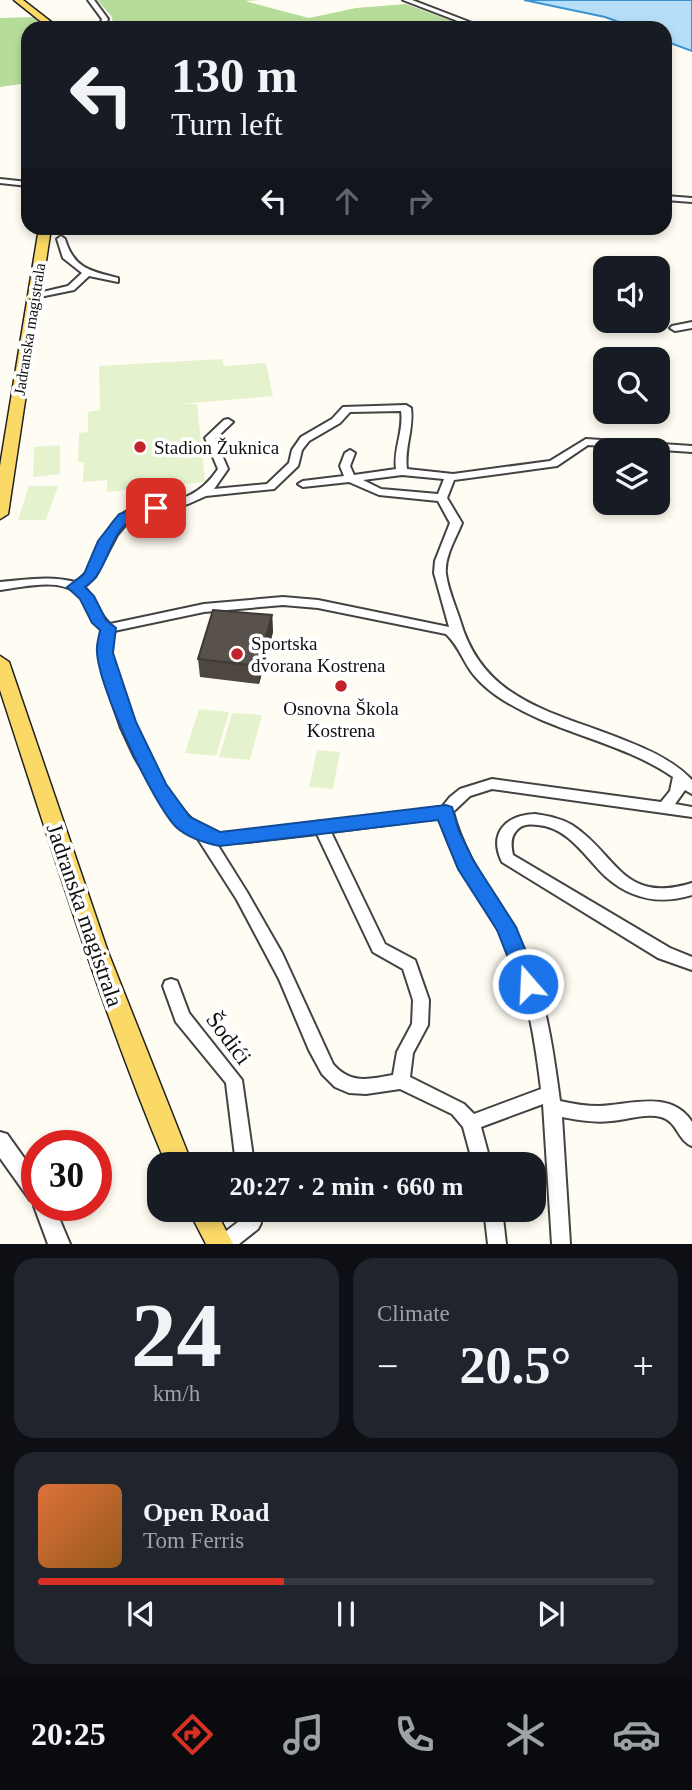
<!DOCTYPE html>
<html lang="en">
<head>
<meta charset="utf-8">
<style>
	body { margin:0; font-family:"Times New Roman",serif; background:#20242c; color:#f1f3f6; height:100vh; display:flex; flex-direction:column; font-size:26px; white-space:nowrap }
	* { box-sizing:border-box; margin:0 }
	p { font-size:23px; color:#9ea1a6 }
	.icon { flex:none; width:38px; height:38px; fill:none; stroke:currentColor; stroke-width:2; stroke-linecap:round; stroke-linejoin:round }
	.map { position:relative; height:1244px; overflow:hidden }
	.details { display:flex; flex-direction:column; gap:14px; padding:14px; background:#0d0f14; flex:1 }
	.details>* { flex:none }
	.banner { position:absolute; left:21px; top:21px; width:651px; height:214px; border-radius:21px; box-shadow:0 4px 10px #0003; background:#171b24; color:#f1f3f6; overflow:hidden }
	.fabs { position:absolute; left:593px; top:256px; display:grid; gap:14px }
	.fabs a { display:grid; place-items:center; width:77px; height:77px; border-radius:14px; background:#171b24; box-shadow:0 4px 10px #0003; font-size:35px }
	.speed { position:absolute; left:21px; top:1130px; display:flex; gap:14px; font-size:35px; font-weight:700; text-align:center }
	.speed>* { display:grid; place-content:center; width:91px; height:91px; border-radius:50%; background:#171b24; box-shadow:0 4px 10px #0003; line-height:1 }
	.speed .limit { border:10px solid #d22; background:#fff; color:#111 }
	.pin { position:absolute; display:grid; place-items:center; width:60px; height:60px; color:#fff; margin:-30px; border-radius:14px; box-shadow:0 4px 10px #0006 }
	.me { position:absolute; width:77px; margin:-38px; rotate:341deg; stroke-linejoin:round; filter:drop-shadow(0 0 5px #0008) }
	.turn { display:flex; align-items:center; gap:24px; height:147px; padding:0 35px; font-size:32px }
	.turn .icon { width:91px; height:91px; stroke-width:2.5 }
	.turn b { display:block; font-size:49px; line-height:60px }
	.lanes { display:flex; align-items:center; height:66px; padding:0 35px; background:#0003; justify-content:center; gap:35px; direction:ltr }
	.lanes .off { opacity:.35 }
	.big { font-size:52px; font-weight:800; line-height:1.1 }
	.details .tile { flex:1; display:flex; flex-direction:column; justify-content:center; gap:10px; min-width:0; padding:0 24px; border-radius:21px; background:#20242c }
	.details .dial { align-items:center; gap:0 }
	.dial b { font-size:91px; line-height:1 }
	.song { display:flex; align-items:center; gap:21px }
	.cover { width:84px; height:84px; border-radius:10px; background:linear-gradient(135deg,hsl(20 70% 55%),hsl(30 70% 35%)) }
	.played { height:7px; border-radius:4px; background:linear-gradient(90deg,#d93025 40%,#363941 40%) }
	.keys { display:flex; justify-content:space-around; direction:ltr }
	.heat { display:flex; justify-content:space-between; align-items:center; font-size:38px; direction:ltr }
	.details .tiles { flex:1; display:grid; gap:14px; grid-template-columns:1fr 1fr }
	.tile:last-child { grid-column:span 2 }
	.trip { position:absolute; left:147px; top:1152px; width:399px; height:70px; border-radius:21px; background:#171b24; box-shadow:0 4px 10px #0003; font-weight:800; line-height:70px; text-align:center }
	.tab-bar { display:flex; height:112px; justify-content:space-around; align-items:center; background:#090b0e; color:#9ea1a6 }
	.tab-bar .icon { width:49px; height:49px }
	.tab-bar .selected { color:#d93025 }
	.tab-bar b { font-size:32px; color:#f1f3f6 }
	.map>svg:first-child { display:block }
</style>
</head>
<body>
<div class="map">
<svg width="692" height="1244" viewBox="0 0 692 1244">
	<rect width="100%" height="100%" fill="#fffdf3"/>
	<path fill="#b6dc9a" d="M97,0H261L245,1L309,18L356,8L406,4L471,28H113L112,17Z
		M35,17L41,28H28V83L0,87V18Z"/>
	<path fill="#e4f2cd" d="M222,359L224,366L266,363L273,396L182,404H197L205,482L107,492V480L83,482L84,462H78L79,433L88,432V412L100,410L99,366Z
		M60,445V474L33,477L34,447Z
		M29,486H58L46,520H18Z
		M199,709L229,712L216,756L185,753Z
		M232,713L262,715L250,760L219,757Z
		M317,750L340,752L333,789L309,787Z"/>
	<path fill="#b6def8" stroke="#3c92d0" stroke-width="2" d="M524,0H692V51L665,41V28H635L605,17Z"/>
	<g fill="none" stroke-linecap="round" stroke-linejoin="round">
		<defs>
			<path id="minor" d="M88,0H94L108,19L105,28H99L102,19Z
				M403,0H412L485,28H476Z
				M0,179L28,182V186L0,183Z
				M665,196L692,198V202L665,200Z
				M61,236L65,239C74,269 91,271 118,278V282L89,276L74,290L30,299V295L68,286L82,273L63,258L57,239Z
				M692,322V328L675,331L670,328L672,326Z
				M406,405L411,408C414,429 404,448 407,469L453,474L550,461L586,439L692,446V452L588,445L557,466L454,480L447,498L462,523C456,538 444,557 446,574C448,589 455,605 460,620C484,704 557,712 629,742C652,751 675,762 692,780V794L685,790L675,804L692,807V817L492,789L470,796L453,812C466,862 497,896 520,941C545,990 553,1048 560,1101C573,1104 586,1106 599,1106C630,1105 671,1089 692,1122V1146C678,1141 677,1121 661,1117C645,1113 627,1120 611,1121C594,1123 578,1120 562,1117L570,1244H552L543,1104L481,1127L491,1164H473L463,1127L452,1114L400,1089L366,1094L349,1093L335,1087L322,1074L309,1050L279,979L237,900L198,839L182,829L166,810L134,756L121,728L103,676L99,652L102,630C90,621 90,607 81,597C63,576 24,587 0,590V582C25,580 50,575 75,582C100,568 99,529 124,513C131,508 141,507 149,506C180,501 200,496 218,469L205,438L224,420L228,419L233,422L215,439L228,469L214,489L267,484L289,463L292,450L301,437L332,419L343,407ZM401,411C404,431 393,450 396,469L354,475L350,466L355,453L350,450L345,453L340,466L344,476L303,481L298,484L303,487L349,482L379,495L438,501L450,523L435,561L434,573L449,627L318,600L283,597L204,604L110,624C98,614 96,598 84,587L95,577L117,535L132,517L140,514L188,504L206,496L274,489L298,466L302,450L309,441L340,423L350,412ZM402,475L444,479L438,494L381,489L363,480ZM283,605L318,608L446,634C457,644 462,658 470,670C477,680 487,689 497,696C551,733 619,740 673,777L670,791L661,802L492,779L460,789L450,797L442,807L325,822L321,821L315,823C293,826 227,839 209,831C167,813 113,697 111,652C111,645 113,638 114,631L204,612ZM440,818C452,865 483,900 505,942C527,987 535,1040 541,1089L474,1114L464,1104L410,1077L413,1053L428,1025L429,1000L415,960L385,944L331,832ZM317,834L373,952L403,969L413,1000L412,1024L397,1052L393,1075C369,1079 351,1085 333,1064L282,953L247,892L217,844L248,842Z
				M535,814C548,816 560,818 572,825C617,854 622,905 692,883V895C672,901 653,902 633,894C623,890 614,884 606,877C585,857 569,828 538,825C531,824 523,824 518,829C510,836 511,846 513,855L670,948L692,957V970L658,958L502,862C488,833 506,815 535,814Z
				M171,979L177,981L189,1013L242,1080L254,1164H236L226,1083L176,1022L163,986L165,981Z
				M241,1209H259L261,1223L258,1229L239,1244H215L217,1238L242,1219Z
				M484,1209H502L506,1244H488Z"/>
			<path id="tertiary" d="M0,1132L7,1134L37,1176V1206H54L70,1244H48L34,1206L35,1202L30,1200L0,1158Z"/>
			<path id="primary" d="M14,0H23L59,28H49Z
				M39,228H51L8,514L0,519V466Z
				M0,656L9,662L108,952L192,1164H166C101,1009 52,849 0,690Z
				M188,1209H215L233,1244H206Z"/>
		</defs>
		<use href="#minor" stroke="#434343" stroke-width="4"/>
		<use href="#tertiary" stroke="#434343" stroke-width="4"/>
		<use href="#primary" stroke="#212121" stroke-width="3"/>
		<use href="#minor" fill="#fff" fill-rule="evenodd"/>
		<use href="#tertiary" fill="#fff" fill-rule="evenodd"/>
		<use href="#primary" fill="#fbd967" fill-rule="evenodd"/>
	</g>
	<path fill="#4d4641" d="M272,615L273,632L259,684L200,677L198,659Z"/>
	<path fill="#3e3935" d="M272,615L273,632L259,684L258,666Z"/>
	<path fill="#59514c" stroke="#3e3935" stroke-width="2" d="M213,610L272,615L258,666L198,659Z"/>
	<path fill="#1a73e8" stroke="#114b97" stroke-width="2" d="M156,503L161,505V511C151,514 136,516 128,522C107,540 108,572 85,587L94,596L106,620L116,628L113,653L136,722L166,784L190,817L220,832L446,805L452,807L459,831L473,860L516,927L539,984L536,991L528,993L521,991L497,930L458,869L438,820L220,846C205,843 188,838 176,827C152,802 98,686 97,652C96,645 99,637 100,630L92,623L80,599L67,587L84,574L98,541L119,514Z"/>
	<g fill="#c42429" stroke="#fff" stroke-width="2.5">
		<circle cx="140" cy="447" r="7"/>
		<circle cx="237" cy="654" r="7"/>
		<circle cx="341" cy="686" r="7"/>
	</g>
	<g text-anchor="middle" stroke-width="7" stroke-linejoin="round" paint-order="stroke">
		<g font-size="16" fill="#101010" stroke="#fff">
			<text transform="translate(29 329) rotate(-81)" y="6">Jadranska magistrala</text>
		</g>
		<g font-size="19" fill="#101010" stroke="#fff" text-anchor="start">
			<text x="154" y="454">Stadion Žuknica</text>
			<text x="251" y="650">Sportska<tspan x="251" dy="22">dvorana Kostrena</tspan></text>
			<text x="341" y="715" text-anchor="middle">Osnovna Škola<tspan x="341" dy="22">Kostrena</tspan></text>
		</g>
		<g font-size="23" fill="#101010" stroke="#fff">
			<text transform="translate(85 915) rotate(71)" y="8">Jadranska magistrala</text>
			<text transform="translate(229 1038) rotate(53)" y="8">Šodići</text>
		</g>
	</g>
</svg>
<div class="fabs">
<a><svg class="icon" aria-label="sound" viewBox="0 0 24 24"><path d="M4 9h4l5-4v14l-5-4H4zM17 9q2 3 0 6"/></svg></a>
<a><svg class="icon" aria-label="search" viewBox="0 0 24 24"><circle cx="10" cy="10" r="6"/><path d="M15 15l6 6"/></svg></a>
<a><svg class="icon" aria-label="layers" viewBox="0 0 24 24"><path d="M12 4l9 5-9 5-9-5zM3 14l9 5 9-5"/></svg></a>
</div>
<div class="speed"><div class="limit">30</div></div>
<div class="pin" style="left:156px;top:508px;background:#d93025"><svg class="icon" aria-label="arrive" viewBox="0 0 24 24"><path d="M6 21V4h12l-3 4 3 4H6"/></svg></div>
<svg class="me" style="left:528px;top:984px" viewBox="-20 -20 40 40"><circle r="17" fill="#1a73e8" stroke="#fff" stroke-width="3"/><path d="M0-11L8 9 0 5-8 9z" fill="#fff"/></svg>
<div class="trip">20:27 · 2 min · 660 m</div>
<div class="banner">
<div class="turn"><svg class="icon" aria-label="left" viewBox="0 0 24 24"><path d="M17 20v-9H6M10 6l-5 5 5 5"/></svg><div><b>130 m</b>Turn left</div></div>
<div class="lanes"><svg class="icon" aria-label="left" viewBox="0 0 24 24"><path d="M17 20v-9H6M10 6l-5 5 5 5"/></svg><svg class="icon off" aria-label="ahead" viewBox="0 0 24 24"><path d="M12 20V5M6 11l6-6 6 6"/></svg><svg class="icon off" aria-label="right" viewBox="0 0 24 24"><path d="M7 20v-9h11M14 6l5 5-5 5"/></svg></div>
</div>
</div>
<section class="details">
<div class="tiles">
<div class="tile dial"><b>24</b><p>km/h</p></div>
<div class="tile"><p>Climate</p>
<div class="heat"><a>−</a><b class="big">20.5°</b><a>+</a></div>
</div>
<div class="tile">
<div class="song"><i class="cover"></i><div><b>Open Road</b><p>Tom Ferris</p></div></div>
<div class="played"></div>
<div class="keys"><svg class="icon" aria-label="previous" viewBox="0 0 24 24"><path d="M18 5L8 12l10 7zM5 5v14"/></svg><svg class="icon" aria-label="pause" viewBox="0 0 24 24"><path d="M8 5v14M16 5v14"/></svg><svg class="icon" aria-label="next" viewBox="0 0 24 24"><path d="M6 5l10 7-10 7zM19 5v14"/></svg></div>
</div>
</div>
</section>
<nav class="tab-bar">
<b>20:25</b>
<svg class="icon selected" aria-label="directions" viewBox="0 0 24 24"><path d="M12 3l9 9-9 9-9-9zM9 14v-3h6M13 9l2 2-2 2"/></svg>
<svg class="icon" aria-label="music" viewBox="0 0 24 24"><path d="M9 18V5l10-2v13"/><circle cx="6" cy="18" r="3"/><circle cx="16" cy="16" r="3"/></svg>
<svg class="icon" aria-label="phone" viewBox="0 0 24 24"><path d="M5 4h4l2 5-3 2q2 4 5 5l2-3 5 2v4C11 20 4 13 5 4z"/></svg>
<svg class="icon" aria-label="climate" viewBox="0 0 24 24"><path d="M12 3v18M4 7l16 10M4 17L20 7"/></svg>
<svg class="icon" aria-label="car" viewBox="0 0 24 24"><path d="M5 17H2v-5l4-1 3-4h7l3 4 3 1v5h-3M9 17h6M6 11h13"/><circle cx="7" cy="17" r="2"/><circle cx="17" cy="17" r="2"/></svg>
</nav>
</body>
</html>
